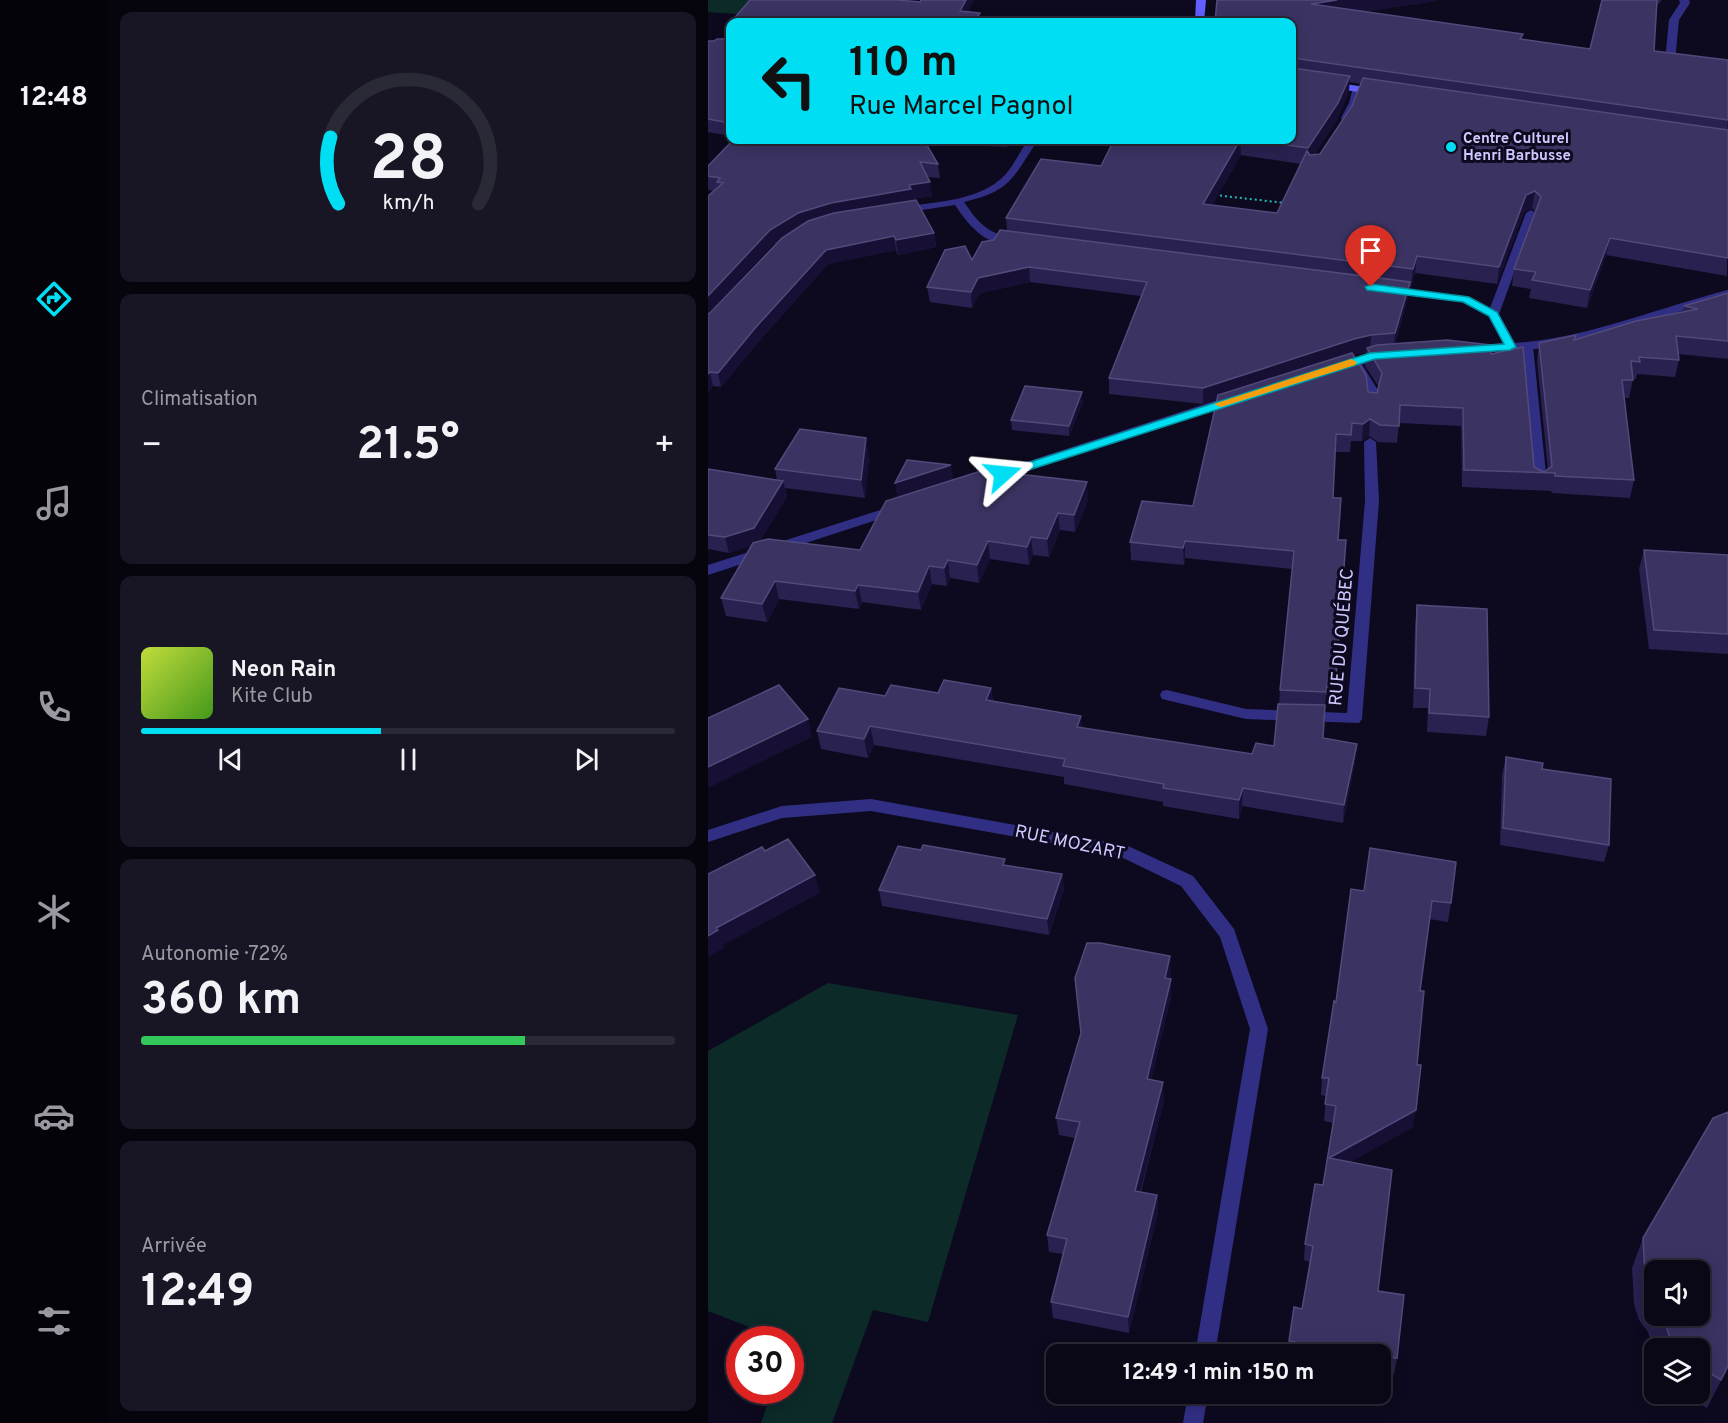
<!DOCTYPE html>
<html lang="fr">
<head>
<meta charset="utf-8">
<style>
	body { margin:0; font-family:Overpass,sans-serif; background:#181624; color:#f1f3f6; height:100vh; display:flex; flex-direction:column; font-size:22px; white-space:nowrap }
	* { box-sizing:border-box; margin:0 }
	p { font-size:20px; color:#999aa1 }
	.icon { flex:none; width:33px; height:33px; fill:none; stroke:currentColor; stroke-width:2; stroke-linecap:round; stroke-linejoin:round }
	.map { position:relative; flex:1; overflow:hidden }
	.details { display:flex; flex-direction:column; gap:12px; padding:12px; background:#06040d; width:600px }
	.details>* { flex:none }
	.top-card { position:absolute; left:18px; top:18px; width:570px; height:126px; border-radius:12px; box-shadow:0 3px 15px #0003,0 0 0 2px #2a2936; background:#00def3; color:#111; overflow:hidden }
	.controls { position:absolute; left:936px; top:1260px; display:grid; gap:12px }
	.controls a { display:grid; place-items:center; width:66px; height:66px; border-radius:12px; background:#0a0817; box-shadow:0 3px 15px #0003,0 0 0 2px #2a2936; font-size:30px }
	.speed { position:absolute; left:18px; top:1326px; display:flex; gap:12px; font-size:30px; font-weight:700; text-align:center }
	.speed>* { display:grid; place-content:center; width:78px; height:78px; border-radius:50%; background:#0a0817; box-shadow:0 3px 15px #0003,0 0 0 2px #2a2936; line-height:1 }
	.speed .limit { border:9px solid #d22; background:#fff; color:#111 }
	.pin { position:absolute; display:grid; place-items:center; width:51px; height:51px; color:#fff; margin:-62px -26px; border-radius:50% 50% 50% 0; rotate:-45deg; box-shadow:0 0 6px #0007 }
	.pin .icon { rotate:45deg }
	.me { position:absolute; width:66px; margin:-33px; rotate:72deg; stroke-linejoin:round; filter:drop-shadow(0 0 4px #0008) }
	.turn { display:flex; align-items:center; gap:21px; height:126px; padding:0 24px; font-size:27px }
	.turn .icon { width:78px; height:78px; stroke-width:2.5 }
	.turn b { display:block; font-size:42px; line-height:51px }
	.big { font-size:45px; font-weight:700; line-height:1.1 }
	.details .card { flex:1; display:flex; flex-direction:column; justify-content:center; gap:9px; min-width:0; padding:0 21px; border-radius:12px; background:#181624 }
	.details .dial { align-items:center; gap:0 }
	.dial svg { height:156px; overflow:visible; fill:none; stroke:#2a2936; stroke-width:7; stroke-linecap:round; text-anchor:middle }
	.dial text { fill:#f1f3f6; stroke:none }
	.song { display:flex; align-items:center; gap:18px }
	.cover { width:72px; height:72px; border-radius:9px; background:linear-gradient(135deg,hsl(70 70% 55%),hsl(100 70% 35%)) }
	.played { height:6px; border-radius:3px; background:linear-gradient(90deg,#00def3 45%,#2a2936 45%) }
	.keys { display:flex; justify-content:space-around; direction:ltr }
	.heat { display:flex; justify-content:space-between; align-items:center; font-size:33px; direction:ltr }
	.charge { height:9px; border-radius:4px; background:linear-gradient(90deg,#34c759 72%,#2a2936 0) }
	.trip { position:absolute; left:338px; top:1344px; width:345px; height:60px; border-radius:12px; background:#0a0817; box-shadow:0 3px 15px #0003,0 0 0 2px #2a2936; font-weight:700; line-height:60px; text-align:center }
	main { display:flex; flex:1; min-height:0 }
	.menu { display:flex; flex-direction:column; width:108px; justify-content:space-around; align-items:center; background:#040309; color:#999aa1 }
	.menu .icon { width:42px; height:42px }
	.menu .on { color:#00def3 }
	.menu b { font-size:27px; color:#f1f3f6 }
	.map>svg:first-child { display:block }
</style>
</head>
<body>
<main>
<nav class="menu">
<b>12:48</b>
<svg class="icon on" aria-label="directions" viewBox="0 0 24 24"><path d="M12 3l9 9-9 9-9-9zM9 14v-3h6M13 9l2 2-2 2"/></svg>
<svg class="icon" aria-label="music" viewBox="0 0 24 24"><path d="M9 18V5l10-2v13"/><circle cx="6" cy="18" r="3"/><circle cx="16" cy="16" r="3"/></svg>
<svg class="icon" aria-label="phone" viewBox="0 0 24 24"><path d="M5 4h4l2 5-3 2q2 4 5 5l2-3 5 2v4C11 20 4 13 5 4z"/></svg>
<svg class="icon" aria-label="climate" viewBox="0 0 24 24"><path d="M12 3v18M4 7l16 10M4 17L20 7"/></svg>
<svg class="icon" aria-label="car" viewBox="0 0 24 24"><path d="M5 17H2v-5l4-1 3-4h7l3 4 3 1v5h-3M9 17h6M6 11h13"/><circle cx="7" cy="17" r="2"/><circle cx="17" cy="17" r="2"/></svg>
<svg class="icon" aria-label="filters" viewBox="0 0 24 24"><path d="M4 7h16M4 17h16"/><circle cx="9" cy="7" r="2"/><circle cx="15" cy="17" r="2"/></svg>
</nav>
<section class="details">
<div class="card dial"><svg viewBox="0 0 100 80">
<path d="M14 69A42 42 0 1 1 86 69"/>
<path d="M14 69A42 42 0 0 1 10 35" stroke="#00def3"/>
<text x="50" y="56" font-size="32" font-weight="700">28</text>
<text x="50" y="72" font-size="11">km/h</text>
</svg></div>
<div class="card"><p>Climatisation</p>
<div class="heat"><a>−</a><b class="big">21.5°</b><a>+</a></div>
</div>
<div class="card">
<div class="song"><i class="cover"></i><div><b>Neon Rain</b><p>Kite Club</p></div></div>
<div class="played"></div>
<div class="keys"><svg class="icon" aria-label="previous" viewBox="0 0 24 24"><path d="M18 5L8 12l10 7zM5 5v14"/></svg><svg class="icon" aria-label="pause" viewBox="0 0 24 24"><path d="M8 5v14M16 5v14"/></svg><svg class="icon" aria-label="next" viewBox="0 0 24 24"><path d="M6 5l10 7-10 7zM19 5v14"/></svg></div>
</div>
<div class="card"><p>Autonomie · 72%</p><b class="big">360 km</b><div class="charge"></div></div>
<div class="card"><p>Arrivée</p><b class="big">12:49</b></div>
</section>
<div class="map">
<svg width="1020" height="1423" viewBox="0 0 1020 1423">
	<rect width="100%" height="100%" fill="#0d0a1f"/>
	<path fill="#0c2a28" d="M0,0H55L42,15L0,12Z
		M120,983L310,1015L220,1322L165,1310L124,1423H53L64,1391L82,1390V1340L72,1339L0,1311V1051Z"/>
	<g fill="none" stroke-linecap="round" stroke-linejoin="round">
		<path stroke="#20bbb0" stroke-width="2" stroke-dasharray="2 3" stroke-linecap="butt" d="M507,195L577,203"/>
		<path fill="#312f84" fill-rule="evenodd" d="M645,88L653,90L651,103L642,120H634L633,118L641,103Z
			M819,342L825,346L839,484L832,488L825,484L813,346Z
			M648,360L652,361L671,392L668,408H660L659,392L642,364Z
			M662,438L668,442L671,501L654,719L651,723L538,719L454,699L452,695L454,691L459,690L538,709L639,713L657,501L656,442Z"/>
		<path fill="#312f84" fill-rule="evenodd" d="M971,0H981L982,3L971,20L967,61L962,64L957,61L961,20L972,3Z
			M320,140H330C305,177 304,191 256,202C273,227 281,233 309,240V244C280,249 261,226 247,205L194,213L189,210L194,207C227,202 272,201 297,175C306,165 312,151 320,140Z
			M823,210L828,213L791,314L807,343C880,338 949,308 1020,290V297L876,340L828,349L764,353L758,349L760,346L795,343L780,316L754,302L682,293L676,290L682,287L757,296L782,308L818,213Z
			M677,351L683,355L681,358L631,370L625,366L627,363Z
			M528,394L532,395L534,398L532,401L285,482H275L273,479L275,476Z
			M188,505L193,506L195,509L193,512L0,575V565Z
			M163,799L418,845L485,876L526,929L560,1029L507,1354H487L542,1029L512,937L473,886L409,855L163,811L74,818L0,842V830L74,806Z
			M480,1394H500L495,1423H475Z"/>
		<path fill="#615fff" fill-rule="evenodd" d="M488,0H498L496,22H487Z
			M584,76L670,89L675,92L670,95L584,82Z"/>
	</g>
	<path fill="#29214f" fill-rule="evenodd" d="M42,0H191L212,2L213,0H266L260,11L272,13L273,22H22V136L0,132V41H6L9,39H19L17,29Z
		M894,0H954L949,5L946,51L1020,60L1019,276L898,255L879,308L821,298L823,289L804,286L806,269L827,211L824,208L816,212L789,284L707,273L703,287H701L700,297L687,344L783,354L826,467L836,472L840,470L829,361L831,343L868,335L867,340L975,312L976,306L1020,293V359L970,354L971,360L967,377L929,374L928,379H925L921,398H916L926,480L922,498L844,493L843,491L754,487L753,426L691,423L689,443L670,442L661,436L654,441H643L642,452H627L625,498L630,540H638L627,695H618L615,738L647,762L635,823L534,806L531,819L455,806V802L356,784V777L166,745L160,758L113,749L109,731L177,696L283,688L285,701L374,728L544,754L566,746L571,704L572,690L584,569L477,558L476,565L423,560L422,542L485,506L509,399L495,404L401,394V378L433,296L322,282L272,293L264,308L222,302L219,287L264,260L286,240L299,231L298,218L393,166L406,140H584L507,22L729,1L657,11L814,39L882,49ZM641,82L653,84L644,106L612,154L606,155L629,120L641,92ZM533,155L593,164L569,213L504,205ZM658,352L657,366L671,387L669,393L660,392L645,355Z
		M25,140H302L299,147L218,143L230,164L232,178L219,177L224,196L204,199L226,233L228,247L190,255L188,250L120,264L51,341L13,387L5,386L0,393L2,313L70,242L65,244L0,314L6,191L0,190V166Z
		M375,402L361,436L304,430L303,420Z
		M161,457L157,498L77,488L79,497L51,542L152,550L245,480L380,500L367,532L352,530L341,557L325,555L321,565L282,559L271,583L242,578L239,586L224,584L213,610L154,602L151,609L71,599L59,622L18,616L13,598L44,545L21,553L0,549V469L69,480L67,469Z
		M936,550L1020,555V654L941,649L931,569Z
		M709,605L781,717L778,736L719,732L720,708H705L707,624Z
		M798,757L834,769L901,845L896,862L792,845L794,775Z
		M298,865L354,874L356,889L341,935L174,906L171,890Z
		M643,889L743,903L740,922L721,919L712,991L705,1127L642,1162L670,1291L689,1358L686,1374L672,1371V1354H580L581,1341L594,1309L602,1262L596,1260L597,1244L615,1185L625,1123L616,1121L618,1096L613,1095L614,1078L628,1002Z
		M463,974L462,979H463V997L443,1080L456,1100L433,1192L449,1195L450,1212L421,1333L345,1318L343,1302L355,1254L341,1252L339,1235L367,1138L351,1135L348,1118L373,1034Z
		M1020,1112V1367L999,1408L976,1394H992V1348H946V1355L940,1332L931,1320L926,1304L924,1268L935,1238L1005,1118ZM946,1270H992V1316H946Z"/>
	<path fill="#171034" d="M258,0H266L254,22L252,11Z
		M629,0H729V1L602,20L603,4Z
		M272,13L273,22H265Z
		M642,76L641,92L629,120L599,165L600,148Z
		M298,140H302L299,147Z
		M532,140L533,155L495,221V204Z
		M222,182L224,196L204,199L205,203L93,227L65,244L0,314V296L62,230L90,213L123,203L201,185Z
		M827,191L824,208L816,212L789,284L791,267L818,195Z
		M226,233L228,247L190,255L188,240Z
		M186,236L188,250L120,264L51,341L13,387L10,373L48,327L118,250Z
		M902,238L898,255L879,308L882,290Z
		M709,256L707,273L703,287L705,269Z
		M321,267L322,282L272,293L264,308L263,292L270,278Z
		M702,282L700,297L685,349L687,333Z
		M663,335L662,351L659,348L658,352L645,355L495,404V388L646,339Z
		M2,372L5,386L0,393V374Z
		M374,392L375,402L361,436V426Z
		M662,419L661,436L654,441L655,424Z
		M158,438L161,457L157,498L153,480Z
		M243,465L246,484L190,502L187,483Z
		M75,481L79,497L50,544L21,553L17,537Z
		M379,482L380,500L367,532L366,515Z
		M350,513L352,530L341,557L339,539Z
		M323,537L325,555L321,565L319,547Z
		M280,541L282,559L271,583L269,565Z
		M477,541V558L476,565L475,548Z
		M240,560L242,578L239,586L236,568Z
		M221,566L224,584L213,610L210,592Z
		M67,581L71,599L59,622L54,604Z
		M150,585L154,602L151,609L147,591Z
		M283,688L286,707L278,700Z
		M373,716L375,734L369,727Z
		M100,719L104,737L0,788V767Z
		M162,726L166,745L160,758L156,739Z
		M649,744L647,762L635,823L636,805Z
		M535,788L534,806L531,819V800Z
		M354,874L356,889L341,935L339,919Z
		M107,875L112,893L15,945L16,948L0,957V936L8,928Z
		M462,956L463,974L457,996V978Z
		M463,979V997L439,1097V1079Z
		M455,1082L456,1100L428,1208L427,1191Z
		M708,1110L705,1127L619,1175L621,1158Z
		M449,1195L450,1212L421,1333L420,1317Z"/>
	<path fill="#3b3362" stroke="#524a7b" stroke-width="1.5" d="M42,0H191L212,2L213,0H258L252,11L272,13L265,22H22V123L0,119V41H6L9,39H19L22,31L17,29Z
		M509,0H629L603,4L815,34L812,39L882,49L894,0H949L946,51L1020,60V120L585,58L584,59V22H507Z
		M584,65V68L642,76L630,103L600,148L542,140H584Z
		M655,78L1020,130V258L902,238L882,290L824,280L828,272L806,269L833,197L827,191L818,195L791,267L709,256L705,269L298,218L333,159L393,166L406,140H532L495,204L569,213L599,151L602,155L612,154L644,106Z
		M25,140H216L230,164L212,162L222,182L201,185L203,189L123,203L90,213L62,230L0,296V196L15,183L9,182L12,178L0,176V166Z
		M208,200L226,233L188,240L186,236L118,250L48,327L10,373L2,372L0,374V314L2,313L74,238L100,221L126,213Z
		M292,230L702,282L687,333L663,335L646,339L495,388L401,378L439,282L321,267L270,278L263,292L219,287L237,250L257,246L264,260L274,242L286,240Z
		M1020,293V341L968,336L971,360L931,357L932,362L923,361L925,380H914L926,480L847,476V473L756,470L755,408L692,405L691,426L672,425L662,419L655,424L644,423L643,435L628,434L625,498H633L630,540H638L628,677H620L618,692L572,690L586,551L477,541L475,548L422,542L434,501L485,506L510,395L644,353L658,375L660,392L669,393L674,373L659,348L669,345L739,340L783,345V354L815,347L826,467L836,472L844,466L831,343L868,335L866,340L928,321L990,309L976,306Z
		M317,386L374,392L361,426L303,420Z
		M92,429L158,438L153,480L67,469Z
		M199,460L243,465L187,483Z
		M0,469L75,481L46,528L17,537L0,535Z
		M276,470L379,482L366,515L350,513L339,539L323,537L319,547L280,541L269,565L240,560L236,568L221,566L210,592L150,585L147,591L67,581L54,604L13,598L45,543L60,539L152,550L178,501Z
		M936,550L1020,555V634L946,630Z
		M709,605L779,609L781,717L721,713L722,689L707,688Z
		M236,680L283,688L278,700L373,716L369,727L544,754L548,743L566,746L570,704L617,705L615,738L649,744L636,805L535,788L531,800L455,788L456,784L355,766L357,759L162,726L156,739L109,731L131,688L177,696L183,685L230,693Z
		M71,685L100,719L0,767V718Z
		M798,757L835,763L834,769L903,779L901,845L795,828Z
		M80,839L107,875L8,928L10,930L0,936V874L54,847L57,851Z
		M215,845L297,859L295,865L354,874L339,919L171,890L190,846L213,850Z
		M662,848L748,862L743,903L724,901L712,991H716L709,1065H713L708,1110L621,1158L684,1170L670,1291L696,1295L689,1358L662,1353V1354H651L581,1341L586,1307L594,1309L605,1246L597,1244L607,1184L615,1185L628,1106L617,1104L621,1078H614L626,1001L628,1002L643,889L656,891Z
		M379,943H392L462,956L457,978L463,979L439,1079L455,1082L427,1191L449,1195L420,1317L343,1302L359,1239L339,1235L372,1122L348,1118L373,1033L367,978Z
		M1020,1112V1366L1013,1380L992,1367V1348H965L955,1316H992V1270H946V1297L942,1291L937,1275L935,1238L1005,1118Z"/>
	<path fill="#00def3" stroke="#00909e" stroke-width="1.5" d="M663,284L761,297L789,312L808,347L802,350L667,359L299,477H291L289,474L291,472L662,353L796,344L781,316L755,302L659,290L657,287Z"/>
	<path fill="#f59e0b" d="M643,359L649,362L647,365L516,406L512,407L506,404Z"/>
	<circle fill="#00def3" stroke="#0d0a1f" stroke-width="2" cx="743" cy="147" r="6"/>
	<g text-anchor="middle" stroke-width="6" stroke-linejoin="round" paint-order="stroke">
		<g font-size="15" font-weight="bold" fill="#cec8ff" stroke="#0d0a1f" text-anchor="start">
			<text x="755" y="143">Centre Culturel<tspan x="755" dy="17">Henri Barbusse</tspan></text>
		</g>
		<g font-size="18" fill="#cec8ff" stroke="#0d0a1f">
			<text transform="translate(633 637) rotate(-85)" y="6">RUE DU QUÉBEC</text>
			<text transform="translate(362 842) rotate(12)" y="6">RUE MOZART</text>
		</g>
	</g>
</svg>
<div class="controls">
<a><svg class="icon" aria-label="sound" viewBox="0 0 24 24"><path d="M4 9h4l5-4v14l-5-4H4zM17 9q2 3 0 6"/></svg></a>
<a><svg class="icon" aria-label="layers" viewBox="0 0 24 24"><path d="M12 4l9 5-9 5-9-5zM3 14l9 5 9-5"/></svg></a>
</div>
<div class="speed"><div class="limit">30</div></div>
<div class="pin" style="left:663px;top:287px;background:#d93025"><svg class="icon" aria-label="arrive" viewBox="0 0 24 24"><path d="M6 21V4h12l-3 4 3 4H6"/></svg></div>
<svg class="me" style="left:295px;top:474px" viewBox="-20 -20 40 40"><path d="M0-17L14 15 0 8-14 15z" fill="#00def3" stroke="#fff" stroke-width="4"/></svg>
<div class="trip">12:49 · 1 min · 150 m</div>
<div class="top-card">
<div class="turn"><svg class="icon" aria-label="left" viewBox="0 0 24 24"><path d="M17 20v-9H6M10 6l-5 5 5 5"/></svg><div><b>110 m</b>Rue Marcel Pagnol</div></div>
</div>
</div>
</main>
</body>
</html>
